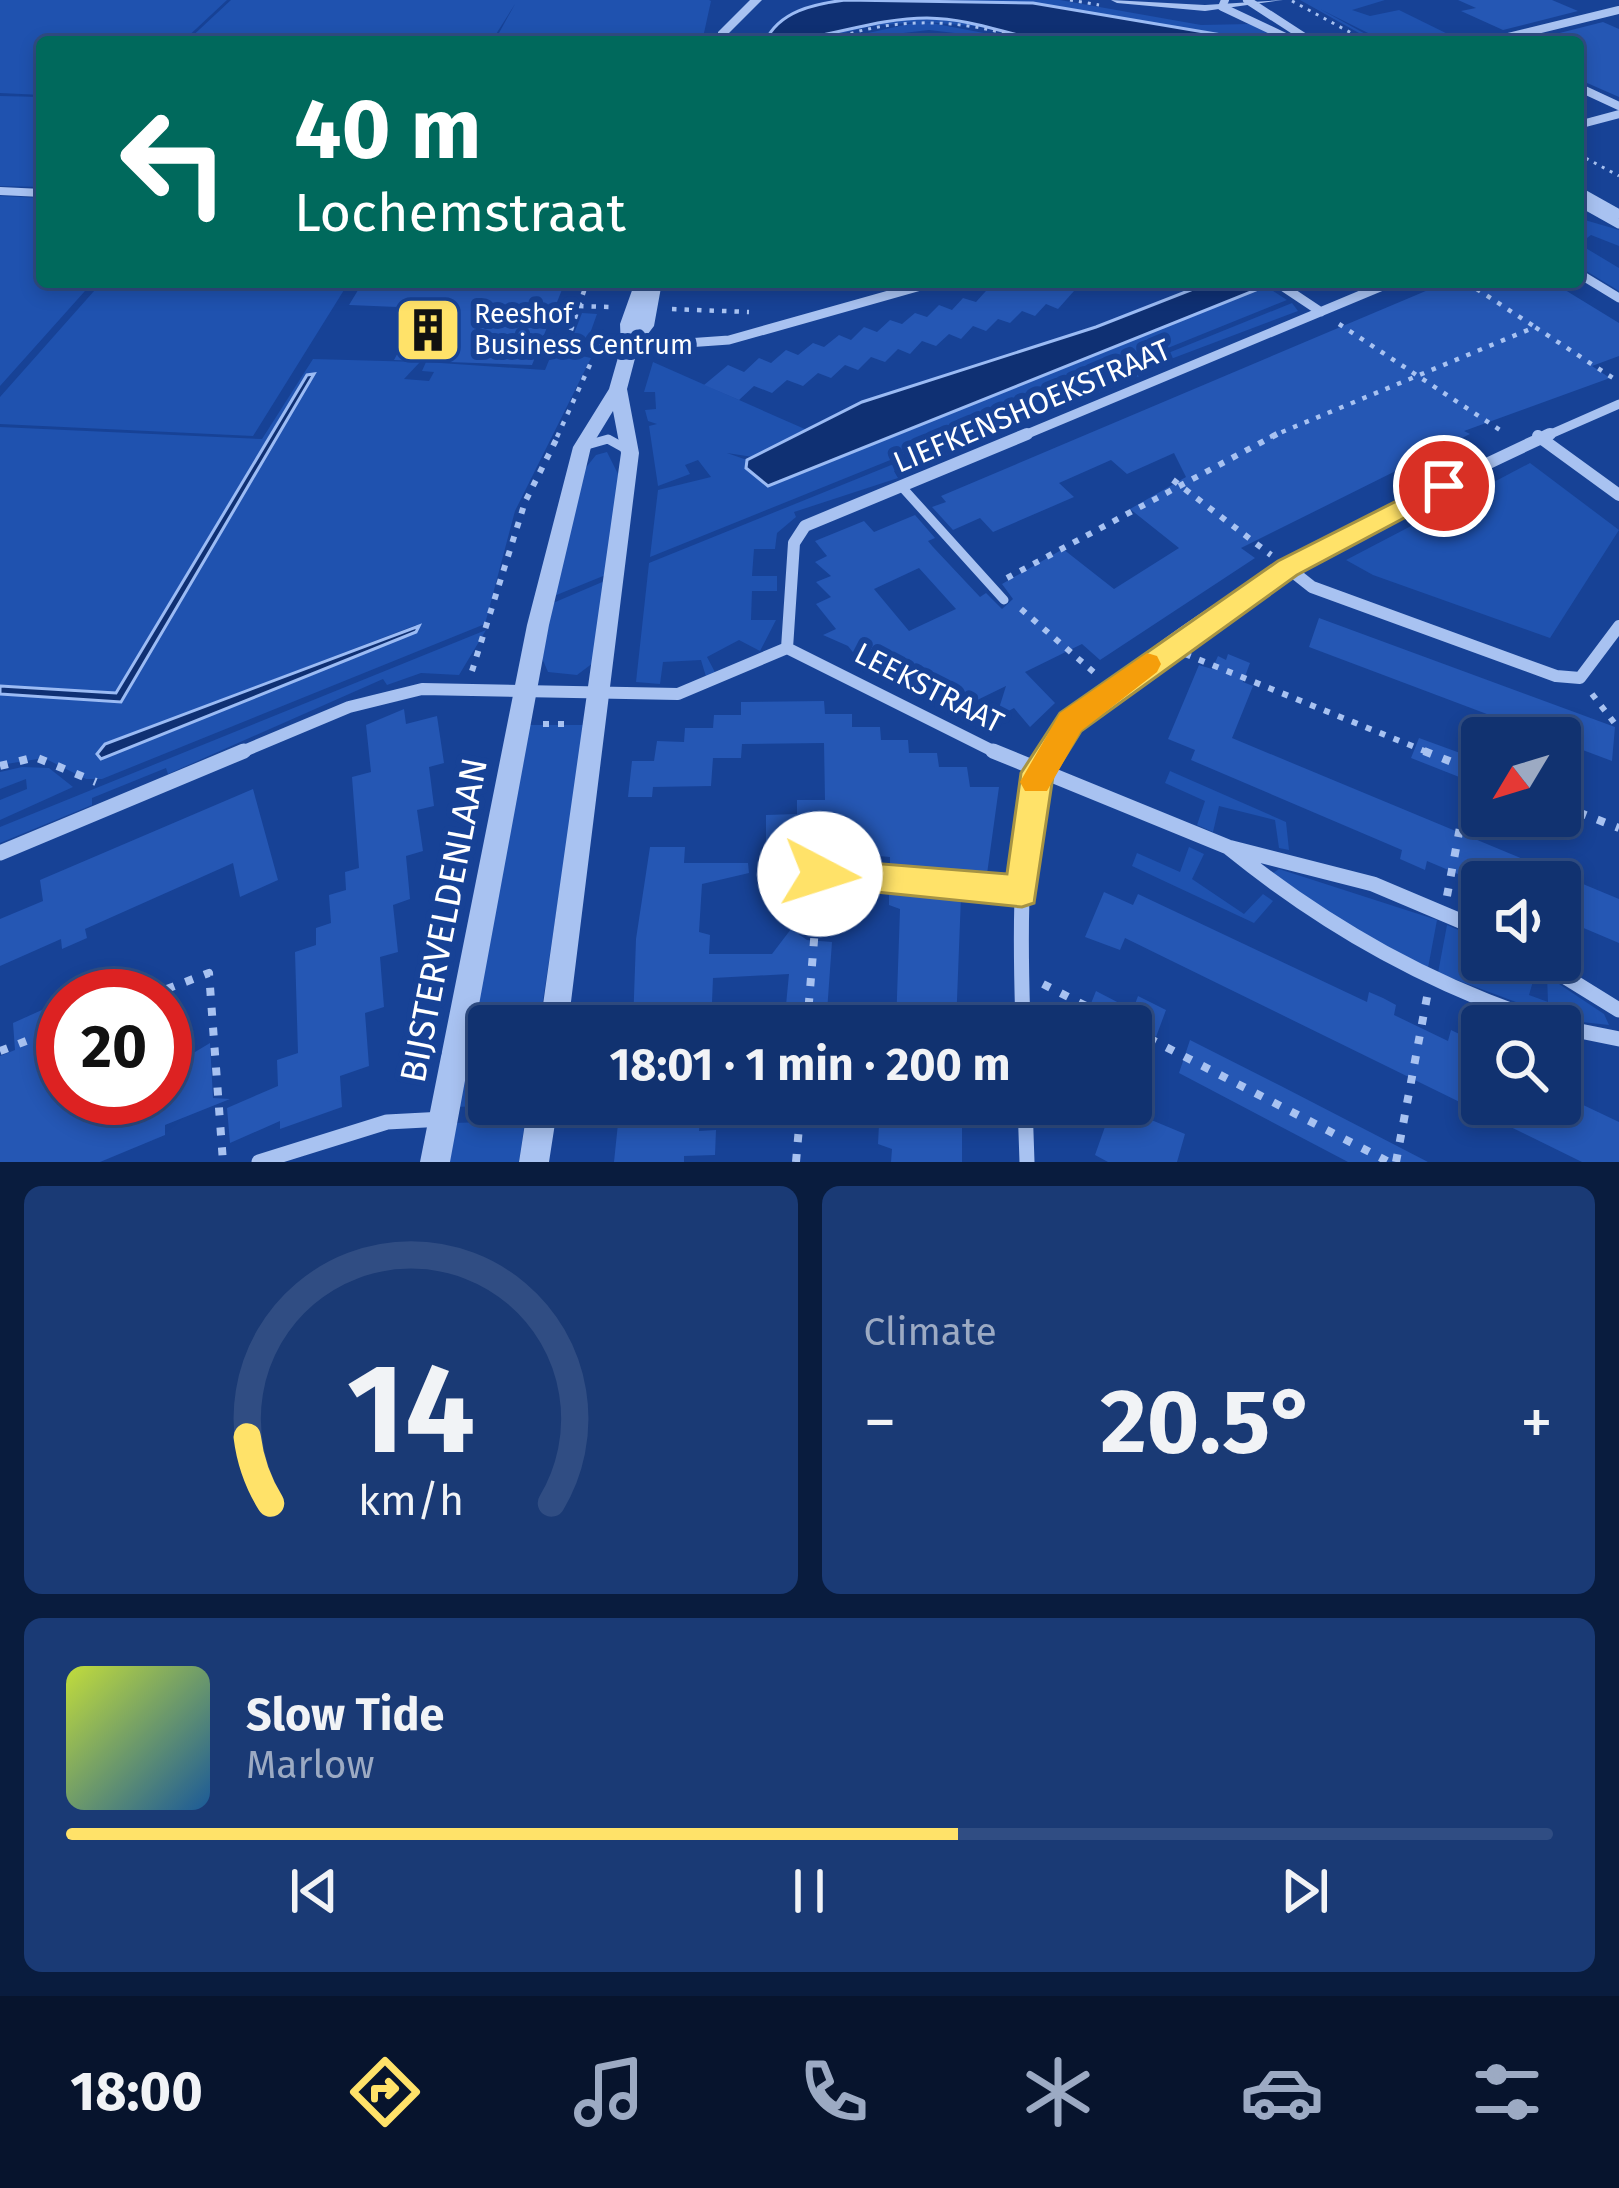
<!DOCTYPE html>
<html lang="en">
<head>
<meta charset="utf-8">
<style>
	body { margin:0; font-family:"Fira Sans",sans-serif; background:#1a3a75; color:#f1f3f6; height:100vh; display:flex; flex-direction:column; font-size:45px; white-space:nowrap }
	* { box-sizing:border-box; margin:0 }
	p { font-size:39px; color:#9caac3 }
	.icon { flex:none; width:66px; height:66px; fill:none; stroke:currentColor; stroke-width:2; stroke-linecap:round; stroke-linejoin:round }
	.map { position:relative; height:1162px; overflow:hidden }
	.details { display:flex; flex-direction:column; gap:24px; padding:24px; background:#091c3e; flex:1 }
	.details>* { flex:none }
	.guide { position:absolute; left:36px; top:36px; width:1548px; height:252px; border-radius:12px; box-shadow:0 6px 18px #0003,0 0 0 3px #304d83; background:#00695c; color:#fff; overflow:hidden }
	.needle { width:78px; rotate:232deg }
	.tools { position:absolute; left:1461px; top:717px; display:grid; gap:24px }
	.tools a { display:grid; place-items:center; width:120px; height:120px; border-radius:12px; background:#113270; box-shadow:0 6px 18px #0003,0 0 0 3px #304d83; font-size:60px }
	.speed { position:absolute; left:36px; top:969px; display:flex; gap:24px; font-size:60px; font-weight:700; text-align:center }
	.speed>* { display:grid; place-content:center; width:156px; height:156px; border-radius:50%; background:#113270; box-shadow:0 6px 18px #0003,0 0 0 3px #304d83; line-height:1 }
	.speed .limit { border:18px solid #d22; background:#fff; color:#111 }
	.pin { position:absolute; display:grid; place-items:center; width:102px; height:102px; color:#fff; margin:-51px; border:6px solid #fff; border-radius:50%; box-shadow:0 3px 12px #0007 }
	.me { position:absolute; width:132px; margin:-66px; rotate:95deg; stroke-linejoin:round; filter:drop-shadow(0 0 9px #0008) }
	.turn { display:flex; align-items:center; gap:42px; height:252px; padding:0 60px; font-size:54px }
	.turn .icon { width:156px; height:156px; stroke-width:2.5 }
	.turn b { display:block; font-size:84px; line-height:102px }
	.big { font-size:90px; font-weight:700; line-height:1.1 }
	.details .widget { flex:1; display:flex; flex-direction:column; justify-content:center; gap:18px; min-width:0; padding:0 42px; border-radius:18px; background:#1a3a75 }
	.details .dial { align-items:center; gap:0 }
	.dial svg { height:312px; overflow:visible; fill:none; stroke:#304d83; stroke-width:7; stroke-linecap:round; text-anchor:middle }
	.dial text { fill:#f1f3f6; stroke:none }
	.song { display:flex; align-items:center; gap:36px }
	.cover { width:144px; height:144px; border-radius:18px; background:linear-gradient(135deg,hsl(70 70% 55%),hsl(210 70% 35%)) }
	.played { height:12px; border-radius:6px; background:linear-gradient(90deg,#ffe269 60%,#304d83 60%) }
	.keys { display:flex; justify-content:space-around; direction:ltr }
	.heat { display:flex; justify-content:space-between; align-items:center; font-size:66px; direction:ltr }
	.details .tiles { flex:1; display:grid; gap:24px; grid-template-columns:1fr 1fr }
	.widget:last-child { grid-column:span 2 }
	.trip { position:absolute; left:468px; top:1005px; width:684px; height:120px; border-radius:12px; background:#113270; box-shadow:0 6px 18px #0003,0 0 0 3px #304d83; font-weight:700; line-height:120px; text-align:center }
	.tab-bar { display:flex; height:192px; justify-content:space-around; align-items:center; background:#07142d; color:#9caac3 }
	.tab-bar .icon { width:84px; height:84px }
	.tab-bar .on { color:#ffe269 }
	.tab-bar b { font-size:54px; color:#f1f3f6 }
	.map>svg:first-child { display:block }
</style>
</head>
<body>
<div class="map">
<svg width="1619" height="1162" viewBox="0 0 1619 1162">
	<rect width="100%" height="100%" fill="#174296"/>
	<path fill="#1f52af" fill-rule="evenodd" d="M0,0H227L182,42H42V95L0,93Z
		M231,0H709L711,1L702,42H494L515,4L491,42H186Z
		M951,0H1060L1201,25L1252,24L1291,42H1263L1044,4Z
		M1300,0H1385L1352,10L1370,16L1399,10L1460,40L1386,42L1320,9L1380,42H1375Z
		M930,18L992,25L1048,42L985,27L926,22L1031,42L929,30L827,42L918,22L871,26L809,42L862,24Z
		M0,96L42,97V187L0,186Z
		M0,196L42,198V282H93L0,386Z
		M1578,218L1619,230V246L1591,235L1579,244L1619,268V291L1578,266Z
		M102,282H349L253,436L0,424V397Z
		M1285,282L1270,289L1287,300L650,557L658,490L711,477L698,460L685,465L690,474L658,486L649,426L657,424L648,421L645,410L656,409L655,392H644L653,362L807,430L753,457L727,453L747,460L746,468L768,486L1256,290L1262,283Z
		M1292,303L1298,311L1139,371L1142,375L1061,408L1056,405L1016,421L1019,425L942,457L938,453L894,471L898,478L794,512L796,517L777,533L775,549H754L752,576H777V591H752L751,620H776L760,651L739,640L707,657L717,676L707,680L701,660L663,662L660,684L636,682L649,563Z
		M582,313L597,314L582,356L591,358L515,511L485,624L102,779H86L44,758L0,765V694L121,702L311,374L116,693L0,686V427L262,439L313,359L420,362L404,379L429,381L434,372L422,371L426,362L545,370L554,348L570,344ZM416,625V632L98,757L105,744Z
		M607,452L622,482L608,574L554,596L584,470L596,455Z
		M1530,463L1619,530L1550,638L1373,575L1346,560L1434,514L1441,515L1439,511Z
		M607,580L593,663L577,675L548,672L542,658L553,603Z
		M486,630L459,675L421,673L387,685L383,679L168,774L166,768L92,798V805L0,843V827Z
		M530,725H584V731L539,1026H489V1104H528L456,1107Z
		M22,767L49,768L73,787L0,820V800L27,789L26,779L0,789V772Z
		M1170,771L1286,822L1289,850L1279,848L1275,820L1219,806L1213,832L1197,825L1205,801L1165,783Z
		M1189,847L1204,854L1192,879L1244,914L1263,894L1273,901L1254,923L1132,866L1137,853L1180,872Z
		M1279,869L1437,920L1428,968L1352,929L1273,873Z
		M1447,925L1482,940V960H1519L1536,971L1529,995L1548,1002L1547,976L1604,1014L1609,1025L1564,1020L1438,973Z
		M525,1121L519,1162H444L451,1123Z"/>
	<path fill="#0f3073" stroke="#9bbbf4" stroke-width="3" d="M845,0L1033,3L1263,42C1194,42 1119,51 1052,42C1008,36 977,19 927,18C870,18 821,42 765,42C779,11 814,4 845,0Z
		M1211,282H1265L1256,290L768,486L746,468L747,460L862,402L1096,327Z
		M314,374L121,702L0,694V686L116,693L307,375Z
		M419,626L416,632L101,759L97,754L105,744Z"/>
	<path fill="#2557b4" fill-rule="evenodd" d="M1458,0H1552L1578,11L1503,30L1461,11L1476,8Z
		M1603,22L1619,29V97L1578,79V42L1528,41Z
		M363,282H565L532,365L394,360L422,308L349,305Z
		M994,282H1082L1058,309L1046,304L1035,316L1022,311L1010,323L998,319L986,331L973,326L961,339L949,334L936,346L922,341L910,354L898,349L885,362L871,357L858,370L845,365L831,378L818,373L803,386L787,380L772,393L754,386L739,400L704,385L728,365L744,372L759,358L771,363L786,350L798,355L813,343L824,347L839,335L851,340L864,327L877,332L890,320L902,324L915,313L927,317L939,305L952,310L963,298L976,302Z
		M1447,282H1552L1619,323V356L1592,366L1610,378L1464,431L1470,434L1241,548L1255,558L1100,660L1082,644L1025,672L1055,703L1030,727L1014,708L996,718L1006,686L967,705L951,686L939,692L928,682L920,686L896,662L883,668L869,650L856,656L848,646L823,635L836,629L816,604L831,597L816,582L831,576L815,562L827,556L815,541L864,521L874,532L915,515L935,538L928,541L933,547L980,597L986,593L1002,609L1013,599L1002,584L1063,549L1114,589L1179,548L1130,509L1186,477L1174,453L1127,474L1111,460L1059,483L1074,497L993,532L980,518L953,530L932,507L946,502L941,496ZM919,568L956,609L909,631L874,589Z
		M1319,618L1615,727L1612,761L1309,647Z
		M1228,654L1250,663L1243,682L1253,686L1232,738L1619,899V943L1560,918V882H1477L1427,861L1425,870L1400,859L1402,850L1191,760L1195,750L1168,739L1199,665L1212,669L1218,656L1226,660Z
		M824,701L825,714H852V727H880L881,740H908L909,753H937L939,767H967L970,787H999L987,874L890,869V857L766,846V815L797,814V800H825L824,743L742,744L741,758H713L711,786L653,787L652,797H628L632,761H654L657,741L684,742L685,728H713L714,715H741V702Z
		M404,709L406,724L437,716L444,763L429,767L434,806L417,810L423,851L406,856L410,899L393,905L398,952L380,957L384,1007L365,1013L369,1066L340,1076L342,1107L280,1129V1121L230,1143L227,1108L278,1086L277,1060L298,1053L295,952L316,945V928L331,923L329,895L346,890L345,872L359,868L352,777L371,772L366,725Z
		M1419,738L1482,761V786L1411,758Z
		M253,789L278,880L240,897L233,863L85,929L87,938L62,949L61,939L0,966V919L43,901L40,880Z
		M650,847H685L684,863H748L749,873L702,884L699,932L710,935L709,954H772L791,929L807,940L832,942L826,1026H784L789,974L713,978L711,1026H633L636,939Z
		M889,890L961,896L956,1026H896L900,909L889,905Z
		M1104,892L1133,905L1138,894L1367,1002L1369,992L1383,998L1396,1005L1394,1015L1448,1041L1451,1030L1480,1044L1482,1104H1560V1094L1619,1122V1162H1582L1125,938L1120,950L1085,937Z
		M1096,991L1121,1004L1113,1026H1082Z
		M1138,996L1166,1010L1156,1037L1128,1023Z
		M53,1005L56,1035L63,1033V1098H165V1070L210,1043L213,1098L230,1099L165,1125V1135L100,1162H0V1056L15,1050L13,1023Z
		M1190,1040L1281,1086L1428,1162H1348L1179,1073Z
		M620,1104H701L699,1131L716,1130L715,1155L684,1156V1162H614Z
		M880,1104H962V1162H891L892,1149L878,1144Z
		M1113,1104L1185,1134L1177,1162H1108L1095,1155Z"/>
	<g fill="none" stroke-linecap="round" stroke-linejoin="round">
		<path stroke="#a8c2f1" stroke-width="3" stroke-dasharray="3 6" stroke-linecap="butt" d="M1070,0L1099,5
			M1292,1L1368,42
			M825,42C895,15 963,18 1033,42
			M1578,154L1619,176"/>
		<path stroke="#a8c2f1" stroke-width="4.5" stroke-dasharray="4.5 8" stroke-linecap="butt" d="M1466,282L1535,327
			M579,306L611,307
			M672,309L749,312
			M1339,324L1503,432
			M553,344L568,339L587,282
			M557,437L604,334
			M1270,437L1535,327L1619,382"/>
		<path stroke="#a8c2f1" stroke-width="6" stroke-dasharray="6 9" stroke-linecap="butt" d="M1173,480L1271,555
			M1007,578L1277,434
			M1021,609L1097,675
			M1185,654L1432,754
			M472,671L525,502L559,434
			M1592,694L1619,729
			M543,724H572"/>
		<path stroke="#a8c2f1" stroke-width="8" stroke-dasharray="8 12" stroke-linecap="butt" d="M1424,751L1482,774
			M0,766L35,757L96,782
			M1560,805L1619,828
			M1447,896L1471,769
			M1043,984L1125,1026
			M148,996L209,973L223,1162
			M807,1026L818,892
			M1131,1029L1389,1162
			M0,1051L63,1027
			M473,1118L514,1116
			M796,1162L801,1104
			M1396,1162L1427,997"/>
		<path stroke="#a8c2f1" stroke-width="6" d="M0,191H7"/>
		<path stroke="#a8c2f1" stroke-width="8" d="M0,191L42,193"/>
		<path stroke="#a8c2f1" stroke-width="9" d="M587,445L608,439L626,449
			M901,486L1004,600"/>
		<path stroke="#a8c2f1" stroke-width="12" d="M775,870L1022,891"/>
		<path stroke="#a8c2f1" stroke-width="8" d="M1225,0L1222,7L1296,42
			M1247,0L1312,42
			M1488,42L1619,10
			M1578,87L1619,106
			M1578,125L1619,114"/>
		<path stroke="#a8c2f1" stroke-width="9" d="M1578,191L1619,214
			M1578,201L1619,224
			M1578,273L1619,298
			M1276,282L1321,312
			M630,347L729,340L935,282
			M1020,437L1392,282
			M1544,437L1619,404"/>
		<path stroke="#a8c2f1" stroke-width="12" d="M1538,436L1619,495
			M1288,568L1312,587L1556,676L1580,678L1619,626
			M787,648L794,543L805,526L1027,434
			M237,754L349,707L422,689L678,694L787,648L999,754
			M1051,754C1147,622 1401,504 1550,434"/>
		<path stroke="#a8c2f1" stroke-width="15" d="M993,751L1228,847L1373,884L1482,930
			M1229,848C1329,929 1434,987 1556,1026
			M0,853L244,751
			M1538,960L1619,1010
			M1023,1026C1021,957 1014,804 1053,751
			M1560,1027L1619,1039
			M1025,1104L1027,1162
			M259,1162L387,1122L444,1119"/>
		<path fill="#a8c2f1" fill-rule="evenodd" d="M750,0H762L726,36H718V32Z
			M1111,0L1205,5L1283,0L1205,11L1117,3Z
			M635,282H662L654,326L638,347L627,389L639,453L568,1026H540L621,453L613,411L591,447L549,625L450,1162H420L527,625L573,447L609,389L621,347L620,324Z
			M528,1104H558L549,1162H519Z"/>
	</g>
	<path fill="#ffe269" stroke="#a69344" stroke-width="3" d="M1444,477L1456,486L1453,492L1297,575L1081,731L1053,776L1034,903L1022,907L808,885L803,874L808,863L820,859L1007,874L1021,773L1060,713L1278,561Z"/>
	<path fill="#f59e0b" d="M1147,653L1157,656L1161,664L1157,672L1081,731L1047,791H1025L1020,782L1060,713Z"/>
	<defs>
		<symbol id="building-square" viewBox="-11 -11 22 22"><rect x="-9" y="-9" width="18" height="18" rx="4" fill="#ffe269" stroke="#174296"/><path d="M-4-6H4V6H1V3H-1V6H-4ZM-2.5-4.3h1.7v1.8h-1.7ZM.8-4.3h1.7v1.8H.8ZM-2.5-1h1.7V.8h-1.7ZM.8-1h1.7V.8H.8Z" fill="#111"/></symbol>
	</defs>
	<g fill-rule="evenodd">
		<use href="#building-square" x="390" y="292" width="76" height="76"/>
	</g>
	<g text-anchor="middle" stroke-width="12" stroke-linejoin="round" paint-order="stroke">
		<g font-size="27" fill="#fff" stroke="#174296" text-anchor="start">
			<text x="474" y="323">Reeshof<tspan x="474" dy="31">Business Centrum</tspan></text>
		</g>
		<g font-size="30" fill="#fff" stroke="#174296">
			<text transform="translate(1032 406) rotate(-23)" y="10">LIEFKENSHOEKSTRAAT</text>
			<text transform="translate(929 688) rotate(27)" y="10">LEEKSTRAAT</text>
		</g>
		<g font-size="36" fill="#fff" stroke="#174296">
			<text transform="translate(443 920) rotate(-79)" y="13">BIJSTERVELDENLAAN</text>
		</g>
	</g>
</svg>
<div class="tools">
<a><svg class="needle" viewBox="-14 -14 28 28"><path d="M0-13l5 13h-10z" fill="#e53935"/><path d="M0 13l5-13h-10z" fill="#9caac3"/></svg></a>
<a><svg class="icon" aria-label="sound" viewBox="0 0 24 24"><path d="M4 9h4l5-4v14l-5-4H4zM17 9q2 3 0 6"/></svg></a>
<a><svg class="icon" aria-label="search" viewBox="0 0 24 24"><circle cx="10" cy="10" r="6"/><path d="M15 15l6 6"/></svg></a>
</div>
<div class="speed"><div class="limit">20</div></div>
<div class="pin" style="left:1444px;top:486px;background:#d93025"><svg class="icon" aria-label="arrive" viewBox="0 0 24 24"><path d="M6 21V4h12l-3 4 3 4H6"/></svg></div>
<svg class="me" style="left:820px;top:874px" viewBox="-20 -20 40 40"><circle r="19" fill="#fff"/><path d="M0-13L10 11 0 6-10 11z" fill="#ffe269"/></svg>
<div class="trip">18:01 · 1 min · 200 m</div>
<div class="guide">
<div class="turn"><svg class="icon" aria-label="left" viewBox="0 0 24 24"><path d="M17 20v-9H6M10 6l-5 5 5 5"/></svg><div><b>40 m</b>Lochemstraat</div></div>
</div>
</div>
<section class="details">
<div class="tiles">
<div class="widget dial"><svg viewBox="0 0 100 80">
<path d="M14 69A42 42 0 1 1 86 69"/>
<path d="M14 69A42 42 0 0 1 8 52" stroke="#ffe269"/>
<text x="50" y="56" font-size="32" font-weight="700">14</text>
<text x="50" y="72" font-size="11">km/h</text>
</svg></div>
<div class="widget"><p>Climate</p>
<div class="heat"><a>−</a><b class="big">20.5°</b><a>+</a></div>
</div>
<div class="widget">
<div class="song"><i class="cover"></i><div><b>Slow Tide</b><p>Marlow</p></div></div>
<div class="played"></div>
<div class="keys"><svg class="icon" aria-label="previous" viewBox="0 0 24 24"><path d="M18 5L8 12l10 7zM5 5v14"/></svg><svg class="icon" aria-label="pause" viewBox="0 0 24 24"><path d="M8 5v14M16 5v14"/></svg><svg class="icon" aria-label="next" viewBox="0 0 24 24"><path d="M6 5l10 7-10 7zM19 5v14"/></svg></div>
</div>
</div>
</section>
<nav class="tab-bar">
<b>18:00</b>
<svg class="icon on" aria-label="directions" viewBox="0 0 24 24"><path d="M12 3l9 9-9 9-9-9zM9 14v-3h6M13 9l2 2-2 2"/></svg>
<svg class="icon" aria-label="music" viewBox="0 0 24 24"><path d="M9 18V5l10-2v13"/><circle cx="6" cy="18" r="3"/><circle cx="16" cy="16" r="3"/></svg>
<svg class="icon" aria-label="phone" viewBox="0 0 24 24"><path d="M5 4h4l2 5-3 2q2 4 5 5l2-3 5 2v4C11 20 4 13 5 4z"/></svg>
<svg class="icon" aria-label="climate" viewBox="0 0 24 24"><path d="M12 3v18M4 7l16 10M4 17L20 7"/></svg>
<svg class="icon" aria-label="car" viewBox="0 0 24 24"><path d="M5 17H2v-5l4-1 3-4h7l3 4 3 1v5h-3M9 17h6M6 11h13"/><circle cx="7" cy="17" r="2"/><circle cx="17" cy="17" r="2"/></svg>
<svg class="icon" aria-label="filters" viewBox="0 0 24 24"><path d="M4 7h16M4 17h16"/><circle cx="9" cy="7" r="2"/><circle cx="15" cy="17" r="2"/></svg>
</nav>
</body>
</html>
